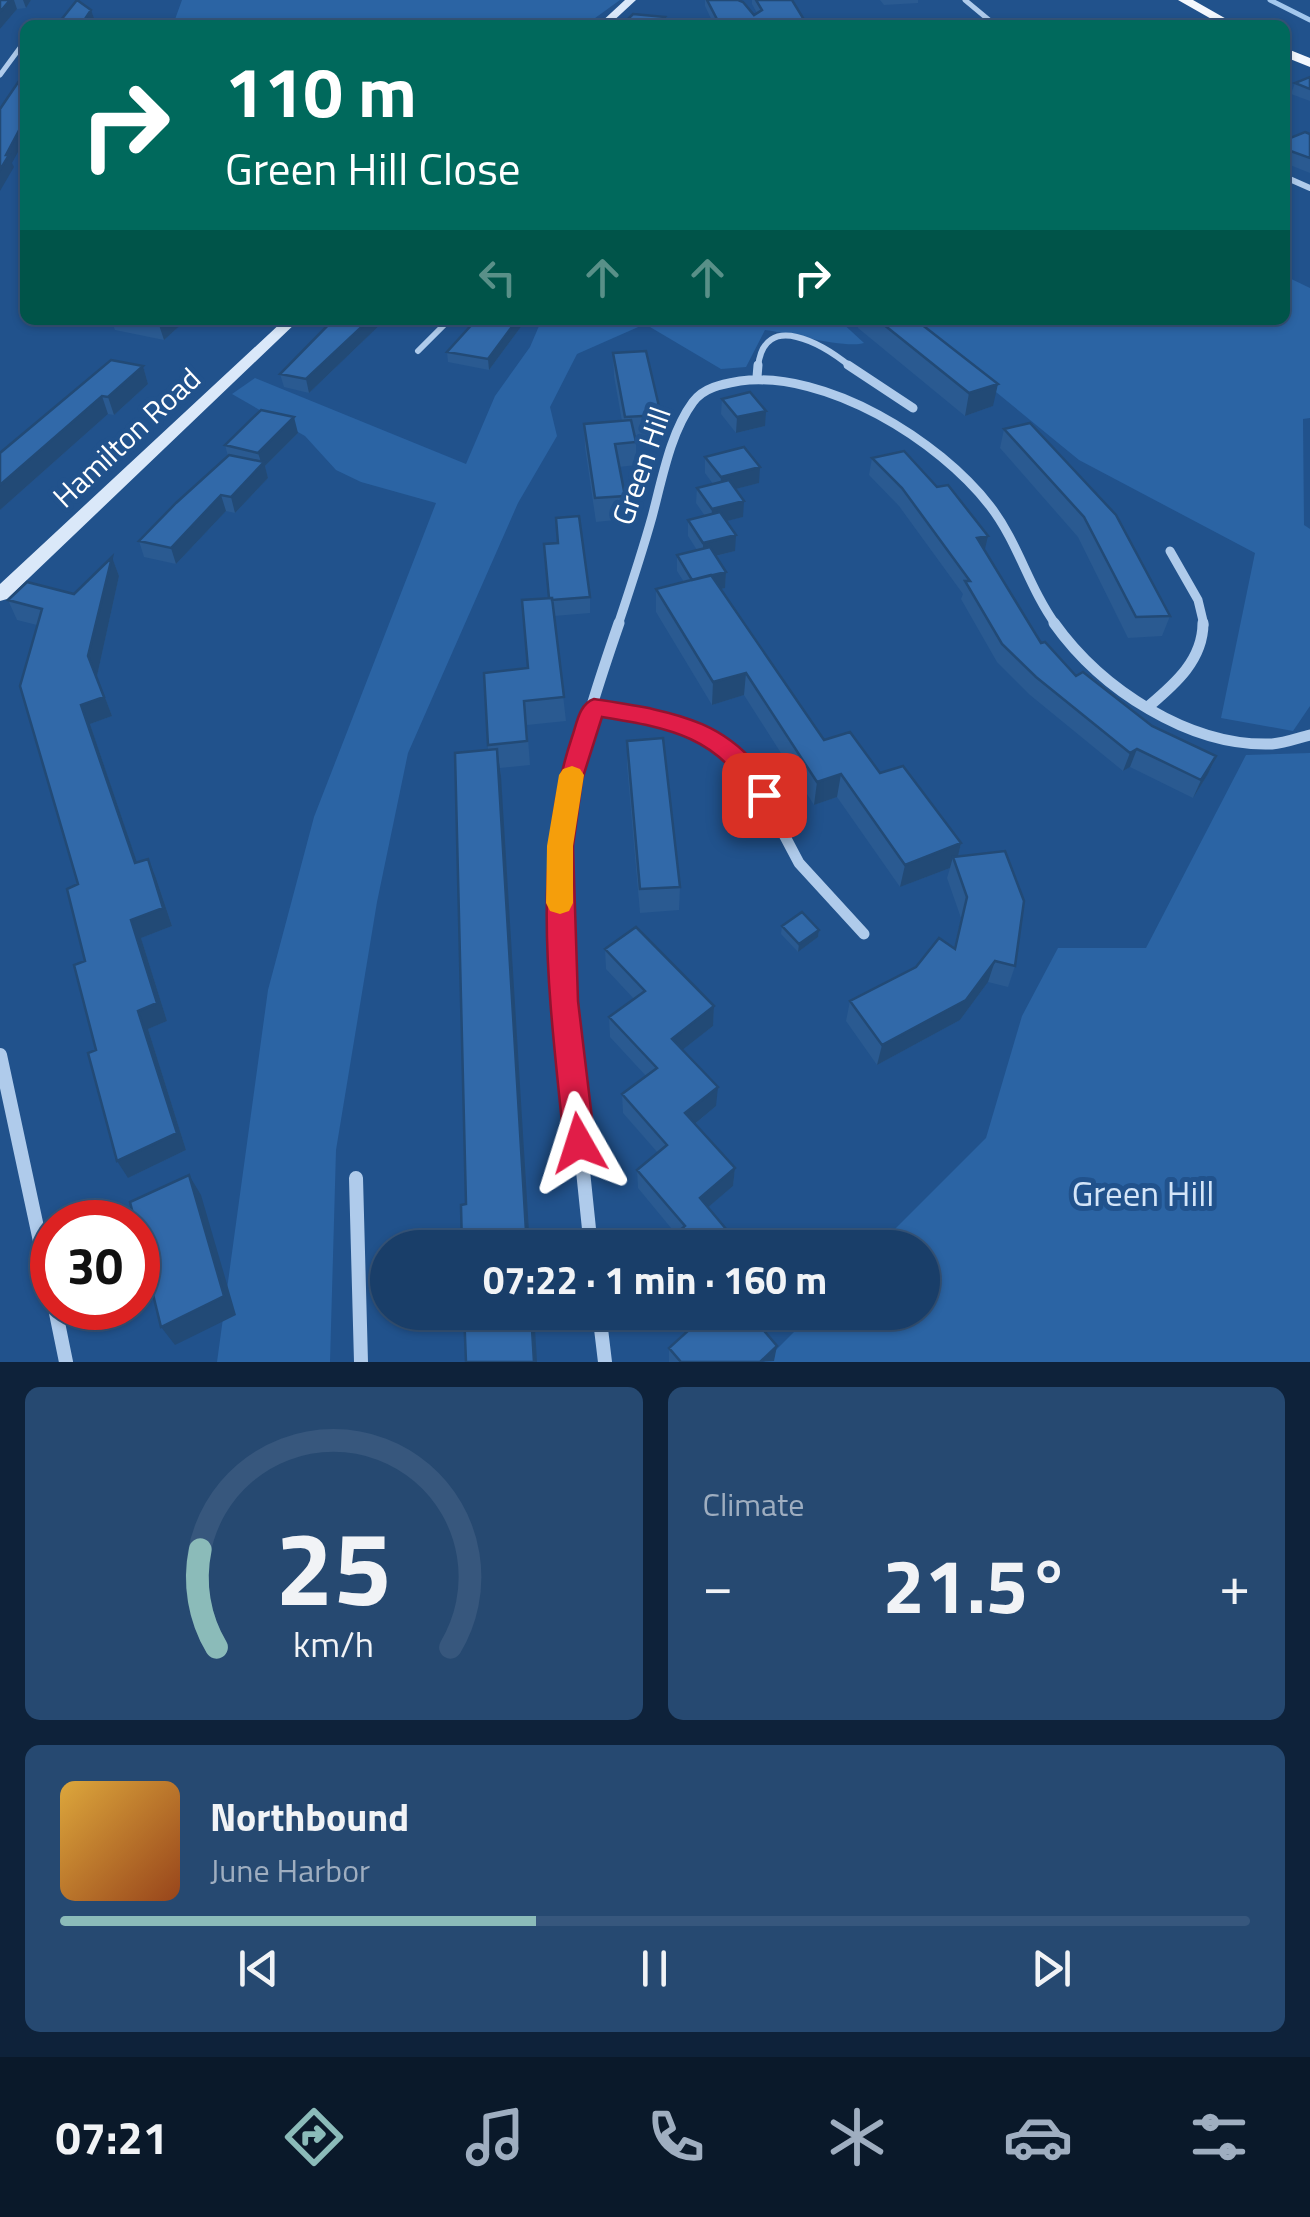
<!DOCTYPE html>
<html lang="en">
<head>
<meta charset="utf-8">
<style>
	body { margin:0; font-family:"Titillium Web",sans-serif; background:#264971; color:#f1f3f6; height:100vh; display:flex; flex-direction:column; font-size:38px; white-space:nowrap }
	* { box-sizing:border-box; margin:0 }
	p { font-size:32px; color:#9faec0 }
	.icon { flex:none; width:55px; height:55px; fill:none; stroke:currentColor; stroke-width:2; stroke-linecap:round; stroke-linejoin:round }
	.map { position:relative; height:1362px; overflow:hidden }
	.drawer { display:flex; flex-direction:column; gap:25px; padding:25px; background:#0e223a; flex:1 }
	.drawer>* { flex:none }
	.hud { position:absolute; left:20px; top:20px; width:1270px; height:305px; border-radius:15px; box-shadow:0 2px 8px #0004,0 0 0 2px #37577d; background:#00695c; color:#fff; overflow:hidden }
	.speed { position:absolute; left:30px; top:1200px; display:flex; gap:20px; font-size:50px; font-weight:700; text-align:center }
	.speed>* { display:grid; place-content:center; width:130px; height:130px; border-radius:50%; background:#193e69; box-shadow:0 2px 8px #0004,0 0 0 2px #37577d; line-height:1 }
	.speed .limit { border:15px solid #d22; background:#fff; color:#111 }
	.pin { position:absolute; display:grid; place-items:center; width:85px; height:85px; color:#fff; margin:-42px; border-radius:20px; box-shadow:0 5px 15px #0006 }
	.me { position:absolute; width:110px; margin:-55px; rotate:354deg; stroke-linejoin:round; filter:drop-shadow(0 0 8px #0008) }
	.turn { display:flex; align-items:center; gap:35px; height:210px; padding:0 40px; font-size:45px }
	.turn .icon { width:130px; height:130px; stroke-width:2.5 }
	.turn b { display:block; font-size:70px; line-height:85px }
	.lanes { display:flex; align-items:center; height:95px; padding:0 40px; background:#0003; justify-content:center; gap:50px; direction:ltr }
	.lanes .off { opacity:.35 }
	.big { font-size:75px; font-weight:700; line-height:1.1 }
	.drawer .card { flex:1; display:flex; flex-direction:column; justify-content:center; gap:15px; min-width:0; padding:0 35px; border-radius:15px; background:#264971 }
	.drawer .dial { align-items:center; gap:0 }
	.dial svg { height:260px; overflow:visible; fill:none; stroke:#37577d; stroke-width:7; stroke-linecap:round; text-anchor:middle }
	.dial text { fill:#f1f3f6; stroke:none }
	.song { display:flex; align-items:center; gap:30px }
	.cover { width:120px; height:120px; border-radius:15px; background:linear-gradient(135deg,hsl(40 70% 55%),hsl(20 70% 35%)) }
	.played { height:10px; border-radius:5px; background:linear-gradient(90deg,#8bbbb9 40%,#37577d 40%) }
	.keys { display:flex; justify-content:space-around; direction:ltr }
	.heat { display:flex; justify-content:space-between; align-items:center; font-size:55px; direction:ltr }
	.drawer .tiles { flex:1; display:grid; gap:25px; grid-template-columns:1fr 1fr }
	.card:last-child { grid-column:span 2 }
	.trip { position:absolute; left:370px; top:1230px; width:570px; height:100px; border-radius:50px; background:#193e69; box-shadow:0 2px 8px #0004,0 0 0 2px #37577d; font-weight:700; line-height:100px; text-align:center }
	.dock { display:flex; height:160px; justify-content:space-around; align-items:center; background:#0a192a; color:#9faec0 }
	.dock .icon { width:70px; height:70px }
	.dock .current { color:#8bbbb9 }
	.dock b { font-size:45px; color:#f1f3f6 }
	.map>svg:first-child { display:block }
</style>
</head>
<body>
<div class="map">
<svg width="1310" height="1362" viewBox="0 0 1310 1362">
	<rect width="100%" height="100%" fill="#21528c"/>
	<path fill="#2b64a4" d="M182,0H620L591,21L556,25H173Z
		M1285,276L1310,288V418L1303,419L1304,525L1310,529V706L1293,731L1221,718L1255,553L1079,460L908,320H1285Z
		M549,320H839L864,343C847,349 788,333 765,330L746,367L721,369L645,324L577,354L550,407L557,436L518,503L408,753L377,902L336,1150L330,1362H217L268,990L314,817L436,503L361,482L336,470L305,436L232,394L255,378L466,464L495,396L530,347L539,326Z
		M1310,753V1362H764L813,1313L922,1312V1248L877,1247L986,1138L1022,1016L1058,948H1146L1246,755Z"/>
	<g fill="none" stroke-linecap="round" stroke-linejoin="round">
		<path stroke="#a2c7ed" stroke-width="5" d="M1270,0L1310,20"/>
		<path stroke="#afcbeb" stroke-width="5" d="M965,0L995,25
			M37,25L40,22
			M0,75L25,41"/>
		<path stroke="#afcbeb" stroke-width="6" d="M1285,177L1310,188
			M418,351L449,320
			M758,367C764,309 824,345 851,367"/>
		<path stroke="#afcbeb" stroke-width="9" d="M848,365L913,408
			M757,377L758,365
			M1170,551L1198,600L1204,625
			M618,625C630,589 642,553 652,517C662,480 670,433 693,402C704,387 723,384 740,381C826,370 939,440 990,506C1018,542 1029,588 1056,625"/>
		<path stroke="#afcbeb" stroke-width="11" d="M1054,623C1101,689 1189,747 1272,744C1285,743 1298,738 1310,735
			M1149,706C1175,684 1203,660 1203,623
			M594,708L685,726L733,752L752,774L799,863L864,934
			M560,951C553,826 579,739 619,623"/>
		<path stroke="#afcbeb" stroke-width="14" d="M560,949L591,1248
			M0,1055L52,1297
			M356,1178L361,1362
			M55,1308L66,1362
			M599,1312L605,1362"/>
		<path fill="#dae8f9" fill-rule="evenodd" d="M625,0H636L609,25H598Z
			M284,320H299L7,599L0,601V584Z"/>
		<path fill="#f4f8fe" fill-rule="evenodd" d="M1178,0H1193L1237,25H1222Z
			M1285,48L1310,58V67L1285,57Z"/>
	</g>
	<path fill="#2a5a91" d="M0,0H31L26,8L17,9L0,29Z
		M705,0H738L754,15L757,13L752,4V0H792L806,23L868,25H714L705,6Z
		M880,0H918V3L884,5Z
		M1310,77V101L1291,94L1295,83Z
		M1310,134V173L1285,163V140Z
		M111,320H185V321L164,340L115,330Z
		M333,320H385L309,393L284,387L280,374Z
		M476,320H526L489,370L448,362L447,352Z
		M859,320H916L993,406L965,416L858,328Z
		M613,353L661,415V438L636,439V465L619,467L625,496V519L596,522L585,447L584,424L622,421L614,376Z
		M143,366L148,384L114,415L108,414L0,510V453Z
		M722,399L765,426L736,433L721,414Z
		M1004,429L1116,515L1170,616L1162,636L1128,638L1078,537L1000,448Z
		M298,433L265,466L268,478L235,513L226,511L176,564L144,557L139,541L228,456L225,445Z
		M705,457L759,483L735,489L743,517L726,521L735,551L716,556L726,572L725,588L720,589L824,740L880,773L961,843L958,856L1015,966L1008,987L988,982L960,1020L877,1065L846,1021L850,1001L954,948L961,918L947,878L950,868L900,887L837,797L814,805L744,695L712,705L656,612V589L684,582L677,571V555L697,550L688,536V520L705,516L696,503L697,488L713,484L705,473Z
		M872,458L984,550L1041,643L1076,676L1152,726L1216,756L1208,774L1193,798L1130,767L1123,771L1030,695L997,662L961,599L963,594L899,506L869,475Z
		M112,557L119,576L97,676L112,716L90,724L137,863L148,859L156,878L172,926L141,938L167,1021L148,1029L186,1150L128,1178L96,1050L85,961L78,884L37,625L17,620L8,600L74,594Z
		M590,597V613L554,616L566,721L527,725L530,765L500,768L501,776L488,750L484,673L528,668L522,600Z
		M627,741L680,887L679,910L640,913L627,765Z
		M782,926L819,930L818,937L798,952L781,934Z
		M605,949L714,1006L713,1026L682,1050L716,1106L695,1124L735,1168L733,1186L676,1234L638,1188L637,1170L658,1153L623,1113L622,1094L646,1076L610,1037L609,1017L634,999L606,969Z
		M679,1312H748L774,1361L669,1362V1348L692,1327Z"/>
	<path fill="#224a76" d="M10,0H14L17,9L0,29V12Z
		M23,0H31L26,8Z
		M91,10L95,21L92,25H81Z
		M25,119V139L12,163L14,167L0,191V170L6,155Z
		M165,320H185V321L164,340L159,325Z
		M369,320H385L309,393L306,379Z
		M517,320H526L489,370L488,359Z
		M143,366L148,384L114,415L108,397Z
		M998,384L993,406L965,416L969,393Z
		M102,396L108,414L0,510V485Z
		M766,411L765,426L736,433L737,417Z
		M294,417L298,433L265,466L268,478L235,513L231,497L262,465L258,453Z
		M760,467L759,483L720,493L721,477Z
		M221,495L226,511L176,564L171,548Z
		M744,501L743,517L711,525L712,509Z
		M736,535L735,551L703,559V543Z
		M988,536L984,553L977,538Z
		M112,557L119,576L97,676L112,716L90,724L144,883L135,863L81,705L88,656Z
		M726,572L725,588L692,596V580Z
		M746,673L744,695L712,705L713,682Z
		M497,749L501,776L530,1248H527Z
		M1137,749L1130,767L1123,771L1130,753Z
		M1216,756L1208,774L1193,798L1201,780Z
		M841,774L837,797L814,805L817,782Z
		M961,843L956,865L953,857L950,868L900,887L905,865Z
		M148,859L156,878L172,926L141,938L167,1021L148,1029L186,1150L128,1178L117,1161L138,1011L131,920Z
		M819,930L818,937L798,952L799,944Z
		M995,961L988,982L960,1020L877,1065L882,1045Z
		M714,1006L713,1026L672,1058V1039Z
		M718,1087L716,1106L685,1132V1113Z
		M735,1168L733,1186L699,1215L700,1198Z
		M189,1175L201,1195L236,1315L175,1345L161,1327Z
		M531,1312H534L537,1362H534Z
		M777,1346L774,1361L760,1362Z"/>
	<path fill="#3169a9" stroke="#224a76" stroke-width="2.5" d="M0,0H10L0,12Z
		M77,0L91,10L81,25H57Z
		M707,0H738L743,2L754,15L762,10L756,0H792L806,23H866L868,25H720Z
		M633,14L665,17L658,25H622Z
		M25,72V119L6,155H9L0,170V109Z
		M1310,77V89L1295,83Z
		M1305,132L1310,134V158L1285,149V140Z
		M133,320H165L159,325Z
		M333,320H369L306,379L280,374Z
		M476,320H517L488,359L447,352Z
		M878,320H916L998,384L969,393Z
		M646,351L661,415L625,417L613,353Z
		M111,360L143,366L108,397L102,396L0,485V453Z
		M750,392L766,411L737,417L722,399Z
		M261,410L294,417L258,453L225,445Z
		M631,420L636,442L615,444L625,496L595,498L584,424Z
		M1030,423L1116,515L1170,616L1136,617L1084,517L1004,429Z
		M744,447L760,467L721,477L705,457Z
		M904,451L937,487L948,485L988,536L977,538L1041,643L1045,642L1076,676L1083,672L1152,726L1216,756L1201,780L1137,749L1130,753L1036,677L1002,644L965,581H970L902,488L872,458Z
		M229,455L264,462L231,497L221,495L171,548L139,541L176,503Z
		M729,480L744,501L712,509L697,488Z
		M720,512L736,535L703,543L688,520Z
		M579,516L590,597L552,600V598H549L544,544L558,543L556,518Z
		M710,547L726,572L692,580L677,555Z
		M112,557L88,656L104,697L81,705L135,863L148,859L163,908L131,920L157,1003L138,1011L177,1133L117,1161L88,1053L96,1050L74,965L85,961L67,889L78,884L20,686L42,609L8,600L27,582L74,594Z
		M711,575L824,740L850,732L880,773L903,766L961,843L905,865L841,774L817,782L746,673L713,682L656,589Z
		M552,598L564,697L524,701L527,741L488,745L484,673L528,668L522,600Z
		M663,738L680,887L640,889L627,741Z
		M497,749L527,1248H462L461,1205L466,1204L455,753Z
		M1005,851L1024,901L1015,966L995,961L966,1000L882,1045L850,1001L916,967L939,938L955,949L967,897L953,857Z
		M802,912L819,930L799,944L782,926Z
		M636,927L714,1006L672,1039L718,1087L685,1113L735,1168L700,1198L742,1248H660L685,1226L637,1170L667,1145L622,1094L657,1068L609,1017L645,991L605,949Z
		M189,1175L224,1296L161,1327L138,1233V1222H135L130,1202Z
		M464,1312H531L534,1362H466Z
		M693,1312H748L777,1346L760,1362H681L669,1348L700,1320Z"/>
	<path fill="#e11d48" stroke="#92132f" stroke-width="2.5" d="M594,699C671,711 737,719 776,795L773,802H755C720,737 670,728 602,717L582,780L573,846L578,1001L595,1143L590,1153L579,1158L568,1153L564,1143C551,1009 529,866 572,737C577,723 579,704 594,699Z"/>
	<path fill="#f59e0b" d="M572,766L580,769L584,775L573,846V903L569,911L560,914L550,911L546,903L547,846L559,775L563,769Z"/>
	<g text-anchor="middle" stroke-width="10" stroke-linejoin="round" paint-order="stroke">
		<g font-size="30" fill="#fff" stroke="#21528c">
			<text transform="translate(127 438) rotate(-43)" y="10">Hamilton Road</text>
			<text transform="translate(642 466) rotate(-71)" y="10">Green Hill</text>
		</g>
		<g font-size="35" fill="#d4e5f8" stroke="#21528c">
			<text x="1143" y="1206">Green Hill</text>
		</g>
	</g>
</svg>
<div class="speed"><div class="limit">30</div></div>
<div class="pin" style="left:764px;top:795px;background:#d93025"><svg class="icon" aria-label="arrive" viewBox="0 0 24 24"><path d="M6 21V4h12l-3 4 3 4H6"/></svg></div>
<svg class="me" style="left:579px;top:1143px" viewBox="-20 -20 40 40"><path d="M0-17L14 15 0 8-14 15z" fill="#e11d48" stroke="#fff" stroke-width="4"/></svg>
<div class="trip">07:22 · 1 min · 160 m</div>
<div class="hud">
<div class="turn"><svg class="icon" aria-label="right" viewBox="0 0 24 24"><path d="M7 20v-9h11M14 6l5 5-5 5"/></svg><div><b>110 m</b>Green Hill Close</div></div>
<div class="lanes"><svg class="icon off" aria-label="left" viewBox="0 0 24 24"><path d="M17 20v-9H6M10 6l-5 5 5 5"/></svg><svg class="icon off" aria-label="ahead" viewBox="0 0 24 24"><path d="M12 20V5M6 11l6-6 6 6"/></svg><svg class="icon off" aria-label="ahead" viewBox="0 0 24 24"><path d="M12 20V5M6 11l6-6 6 6"/></svg><svg class="icon" aria-label="right" viewBox="0 0 24 24"><path d="M7 20v-9h11M14 6l5 5-5 5"/></svg></div>
</div>
</div>
<section class="drawer">
<div class="tiles">
<div class="card dial"><svg viewBox="0 0 100 80">
<path d="M14 69A42 42 0 1 1 86 69"/>
<path d="M14 69A42 42 0 0 1 9 39" stroke="#8bbbb9"/>
<text x="50" y="56" font-size="32" font-weight="700">25</text>
<text x="50" y="72" font-size="11">km/h</text>
</svg></div>
<div class="card"><p>Climate</p>
<div class="heat"><a>−</a><b class="big">21.5°</b><a>+</a></div>
</div>
<div class="card">
<div class="song"><i class="cover"></i><div><b>Northbound</b><p>June Harbor</p></div></div>
<div class="played"></div>
<div class="keys"><svg class="icon" aria-label="previous" viewBox="0 0 24 24"><path d="M18 5L8 12l10 7zM5 5v14"/></svg><svg class="icon" aria-label="pause" viewBox="0 0 24 24"><path d="M8 5v14M16 5v14"/></svg><svg class="icon" aria-label="next" viewBox="0 0 24 24"><path d="M6 5l10 7-10 7zM19 5v14"/></svg></div>
</div>
</div>
</section>
<nav class="dock">
<b>07:21</b>
<svg class="icon current" aria-label="directions" viewBox="0 0 24 24"><path d="M12 3l9 9-9 9-9-9zM9 14v-3h6M13 9l2 2-2 2"/></svg>
<svg class="icon" aria-label="music" viewBox="0 0 24 24"><path d="M9 18V5l10-2v13"/><circle cx="6" cy="18" r="3"/><circle cx="16" cy="16" r="3"/></svg>
<svg class="icon" aria-label="phone" viewBox="0 0 24 24"><path d="M5 4h4l2 5-3 2q2 4 5 5l2-3 5 2v4C11 20 4 13 5 4z"/></svg>
<svg class="icon" aria-label="climate" viewBox="0 0 24 24"><path d="M12 3v18M4 7l16 10M4 17L20 7"/></svg>
<svg class="icon" aria-label="car" viewBox="0 0 24 24"><path d="M5 17H2v-5l4-1 3-4h7l3 4 3 1v5h-3M9 17h6M6 11h13"/><circle cx="7" cy="17" r="2"/><circle cx="17" cy="17" r="2"/></svg>
<svg class="icon" aria-label="filters" viewBox="0 0 24 24"><path d="M4 7h16M4 17h16"/><circle cx="9" cy="7" r="2"/><circle cx="15" cy="17" r="2"/></svg>
</nav>
</body>
</html>
